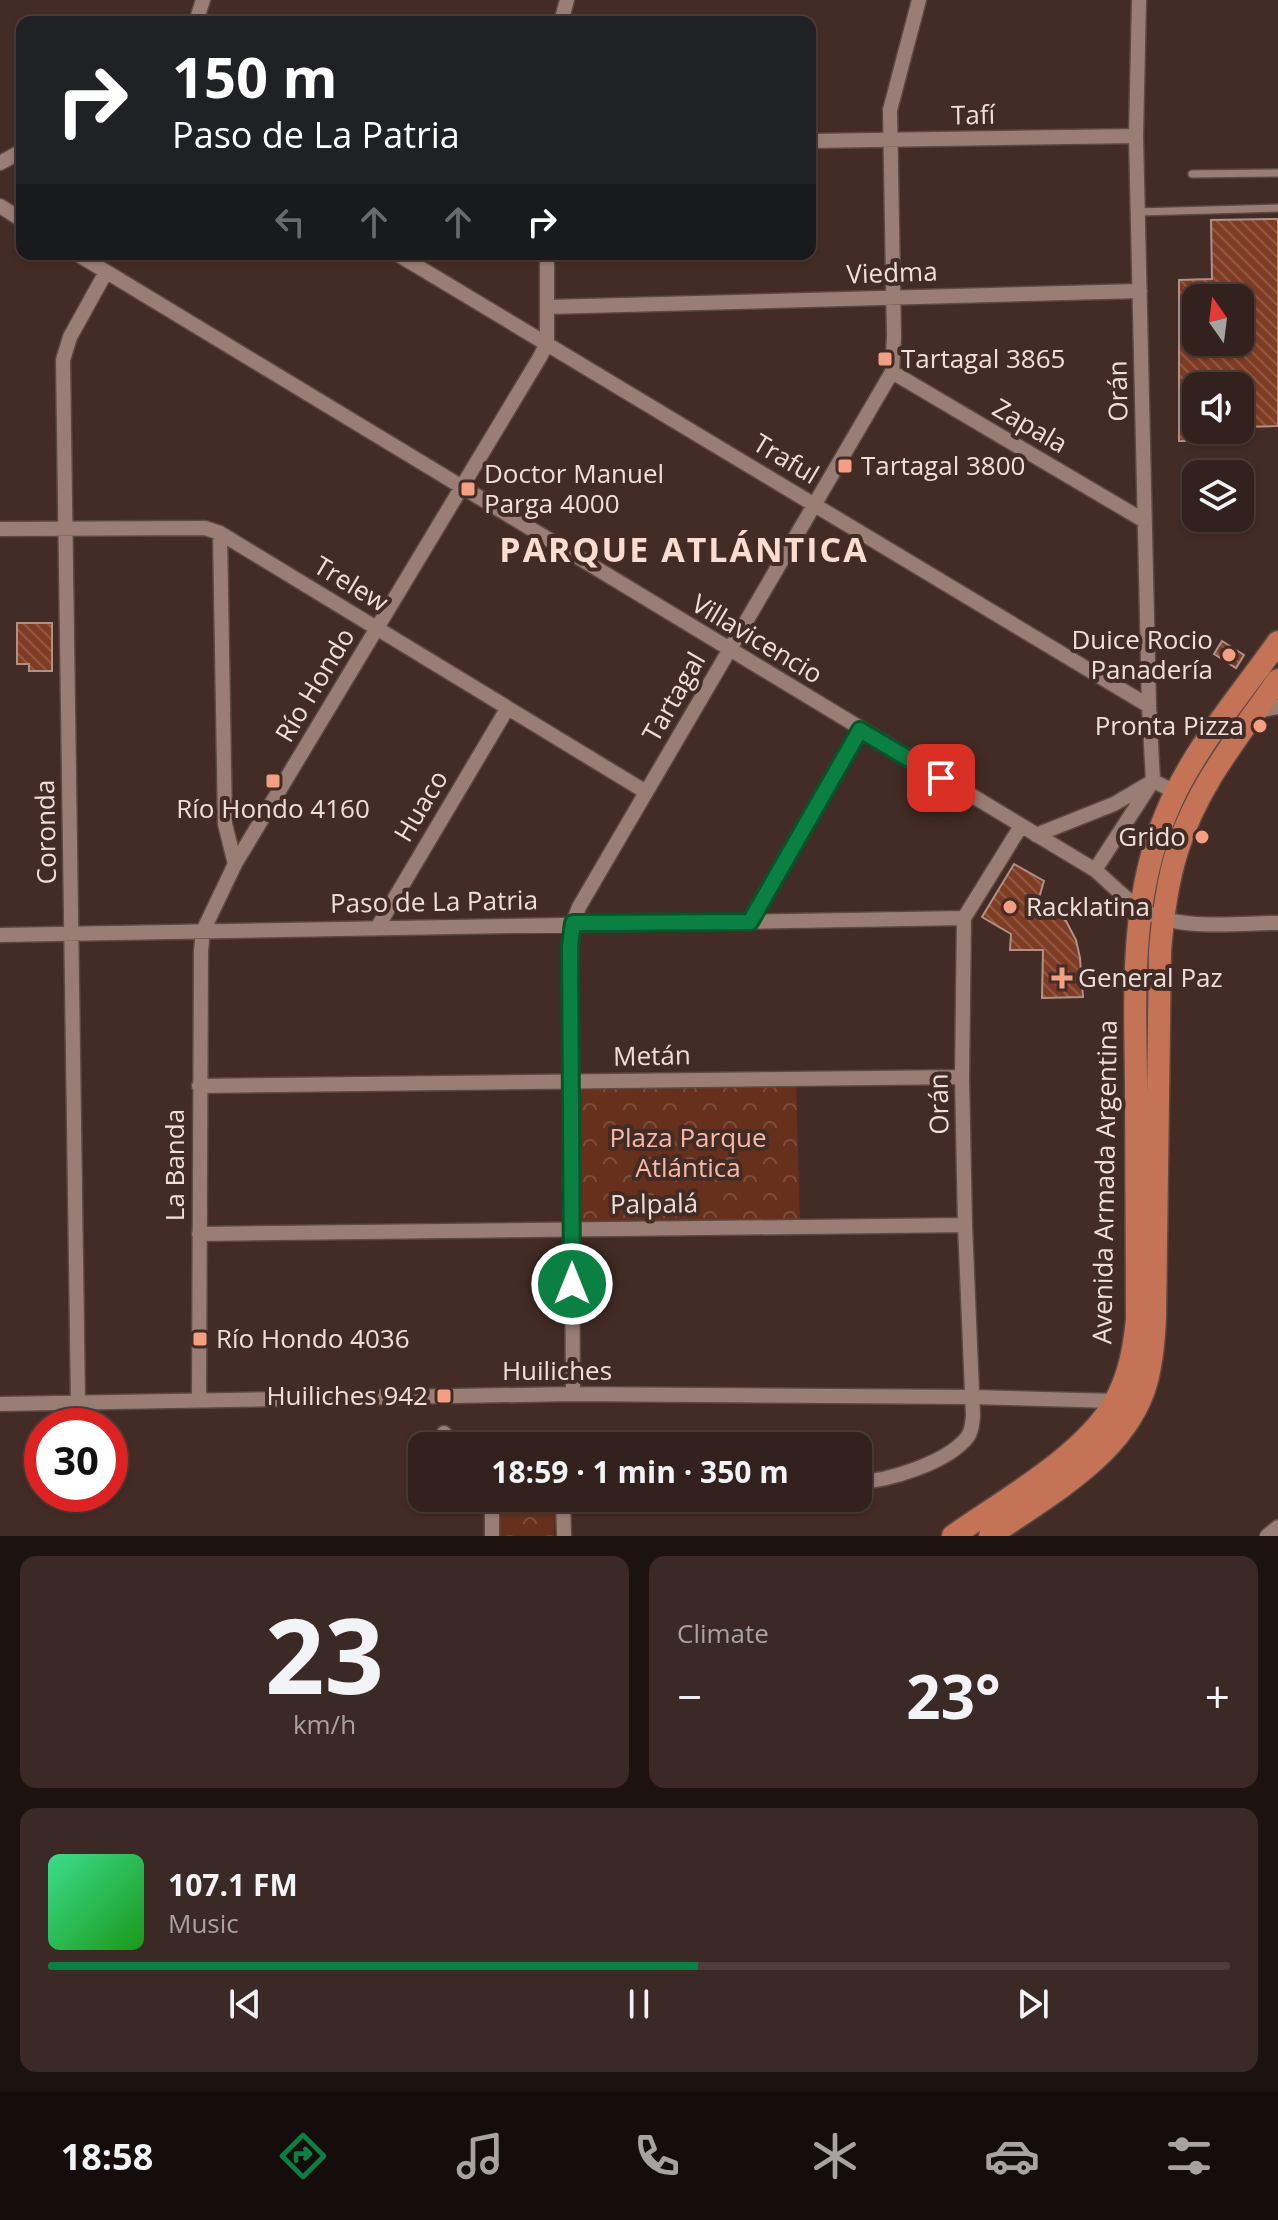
<!DOCTYPE html>
<html lang="en">
<head>
<meta charset="utf-8">
<style>
	body { margin:0; font-family:"Open Sans",sans-serif; background:#3a2925; color:#f1f3f6; height:100vh; display:flex; flex-direction:column; font-size:30px; white-space:nowrap }
	* { box-sizing:border-box; margin:0 }
	p { font-size:26px; color:#a8a3a3 }
	.icon { flex:none; width:44px; height:44px; fill:none; stroke:currentColor; stroke-width:2; stroke-linecap:round; stroke-linejoin:round }
	.map { position:relative; height:1536px; overflow:hidden }
	.panel { display:flex; flex-direction:column; gap:20px; padding:20px; background:#1c120f; flex:1 }
	.panel>* { flex:none }
	.guide { position:absolute; left:16px; top:16px; width:800px; height:244px; border-radius:16px; box-shadow:0 2px 6px #0004,0 0 0 2px #4d3e3b; background:#202124; color:#fff; overflow:hidden }
	.needle { width:52px; rotate:346deg }
	.tools { position:absolute; left:1182px; top:284px; display:grid; gap:16px }
	.tools a { display:grid; place-items:center; width:72px; height:72px; border-radius:16px; background:#32211c; box-shadow:0 2px 6px #0004,0 0 0 2px #4d3e3b; font-size:40px }
	.speed { position:absolute; left:24px; top:1408px; display:flex; gap:16px; font-size:40px; font-weight:700; text-align:center }
	.speed>* { display:grid; place-content:center; width:104px; height:104px; border-radius:50%; background:#32211c; box-shadow:0 2px 6px #0004,0 0 0 2px #4d3e3b; line-height:1 }
	.speed .limit { border:12px solid #d22; background:#fff; color:#111 }
	.pin { position:absolute; display:grid; place-items:center; width:68px; height:68px; color:#fff; margin:-34px; border-radius:16px; box-shadow:0 4px 12px #0006 }
	.me { position:absolute; width:88px; margin:-44px; rotate:0deg; stroke-linejoin:round; filter:drop-shadow(0 0 6px #0008) }
	.turn { display:flex; align-items:center; gap:28px; height:168px; padding:0 24px; font-size:36px }
	.turn .icon { width:104px; height:104px; stroke-width:2.5 }
	.turn b { display:block; font-size:56px; line-height:68px }
	.lanes { display:flex; align-items:center; height:76px; padding:0 24px; background:#0003; justify-content:center; gap:40px; direction:ltr }
	.lanes .off { opacity:.35 }
	.big { font-size:60px; font-weight:700; line-height:1.1 }
	.panel .card { flex:1; display:flex; flex-direction:column; justify-content:center; gap:12px; min-width:0; padding:0 28px; border-radius:16px; background:#3a2925 }
	.panel .dial { align-items:center; gap:0 }
	.dial b { font-size:104px; line-height:1 }
	.song { display:flex; align-items:center; gap:24px }
	.cover { width:96px; height:96px; border-radius:12px; background:linear-gradient(135deg,hsl(150 70% 55%),hsl(120 70% 35%)) }
	.played { height:8px; border-radius:4px; background:linear-gradient(90deg,#0b8043 55%,#4d3e3b 55%) }
	.keys { display:flex; justify-content:space-around; direction:ltr }
	.heat { display:flex; justify-content:space-between; align-items:center; font-size:44px; direction:ltr }
	.panel .tiles { flex:1; display:grid; gap:20px; grid-template-columns:1fr 1fr }
	.card:last-child { grid-column:span 2 }
	.trip { position:absolute; left:408px; top:1432px; width:464px; height:80px; border-radius:16px; background:#32211c; box-shadow:0 2px 6px #0004,0 0 0 2px #4d3e3b; font-weight:700; line-height:80px; text-align:center }
	.tabs { display:flex; height:128px; justify-content:space-around; align-items:center; background:#140d0b; color:#a8a3a3 }
	.tabs .icon { width:56px; height:56px }
	.tabs .current { color:#0b8043 }
	.tabs b { font-size:36px; color:#f1f3f6 }
	.map>svg:first-child { display:block }
</style>
</head>
<body>
<div class="map">
<svg width="1278" height="1536" viewBox="0 0 1278 1536">
	<defs>
		<pattern id="forest-crowns" width="20" height="18" patternUnits="userSpaceOnUse" patternTransform="scale(2)"><rect width="20" height="18" fill="#66301d"/><path d="M2 6a3 3 0 1 1 6 0M12 15a3 3 0 1 1 6 0" fill="none" stroke="#7c4e3d"/></pattern>
		<pattern id="building-back-hatch" width="6" height="6" patternUnits="userSpaceOnUse" patternTransform="scale(2)"><rect width="6" height="6" fill="#7f3c24"/><path d="M-1 5l2 2M0 0l6 6M5-1l2 2" fill="none" stroke="#915843"/></pattern>
	</defs>
	<rect width="100%" height="100%" fill="#432c25"/>
	<path fill="url(#forest-crowns)" d="M796,1082L800,1222L577,1224L578,1086Z
		M507,1498H553L555,1501L554,1536H500L501,1506Z"/>
	<path fill="url(#building-back-hatch)" stroke="#ae9288" stroke-width="2" fill-rule="evenodd" d="M1278,219V426L1240,427V386H1196V441H1179V280L1212,279L1211,220ZM1196,298H1240V349L1196,350Z
		M17,623H52V671H29V664H17Z
		M1222,641L1244,655L1236,668L1214,654Z
		M1014,864L1044,881L1039,898L1066,921L1076,940L1080,958L1083,997L1042,998L1043,950H1010L1011,934L982,917Z"/>
	<g fill="none" stroke-linecap="round" stroke-linejoin="round">
		<defs>
			<path id="service" d="M1192,174L1278,173
				M1138,212L1278,208"/>
			<path id="minor" d="M1139,0L1136,136L1149,706L1153,781L1176,792
				M196,22L203,0
				M561,22L567,0
				M810,141L1136,136
				M0,163L22,151
				M0,206L22,220
				M77,254L1095,870C1109,882 1122,896 1138,907C1173,932 1236,923 1278,923
				M397,254L1149,706
				M548,307L1140,291
				M892,372L1143,520
				M0,529L205,528L220,533L646,792
				M220,533L225,824L235,864
				M1256,711L1278,707
				M1036,835L1114,804L1153,781
				M1095,870L1149,787
				M750,922L860,730
				M377,928L507,709
				M0,935L964,918
				M199,1086L962,1077
				M199,1234L965,1225
				M573,1394L570,946L573,923L579,907L892,372L894,337L890,110L919,0
				M199,1399L201,951L203,931L235,864L540,357L547,343V254
				M78,1401L63,360L70,337L106,272
				M0,1404L573,1394L972,1397L1115,1401
				M444,1433L456,1446
				M858,1482C889,1481 944,1463 965,1440C972,1433 972,1424 973,1416L965,1225L962,1077L964,918L1021,826
				M563,1498L564,1536
				M492,1536V1498
				M1267,1536L1278,1527"/>
			<path id="primary" d="M953,1536C1004,1500 1083,1456 1114,1403C1129,1377 1134,1349 1137,1320C1136,1241 1136,1162 1136,1083C1135,992 1130,900 1166,814C1191,752 1239,697 1278,642
				M990,1536C1046,1496 1120,1458 1144,1390C1152,1367 1154,1341 1155,1317L1160,951C1163,916 1167,882 1178,848C1197,786 1241,733 1278,680"/>
		</defs>
		<use href="#service" stroke="#5c4942" stroke-width="10"/>
		<use href="#minor" stroke="#5c4942" stroke-width="17"/>
		<use href="#primary" stroke="#5c4942" stroke-width="25"/>
		<use href="#service" stroke="#9a7e75" stroke-width="7"/>
		<use href="#minor" stroke="#9a7e75" stroke-width="14"/>
		<use href="#primary" stroke="#c57357" stroke-width="22"/>
	</g>
	<g fill="none" stroke-linecap="round" stroke-linejoin="round">
		<defs>
			<path id="route" d="M572,1284L570,946L573,923L750,922L860,730L941,778"/>
		</defs>
		<use href="#route" stroke="#07532c" stroke-width="20"/>
		<use href="#route" stroke="#0b8043" stroke-width="14"/>
	</g>
	<g fill="#f39f83" stroke="#432c25" stroke-width="3">
		<rect x="877" y="351" width="16" height="16" rx="4"/>
		<rect x="837" y="458" width="16" height="16" rx="4"/>
		<rect x="460" y="481" width="16" height="16" rx="4"/>
		<circle cx="1229" cy="655" r="8"/>
		<circle cx="1260" cy="726" r="8"/>
		<rect x="265" y="773" width="16" height="16" rx="4"/>
		<circle cx="1202" cy="837" r="8"/>
		<circle cx="1010" cy="907" r="8"/>
		<path d="M1058 966h8v8h8v8h-8v8h-8v-8h-8v-8h8z"/>
		<rect x="192" y="1331" width="16" height="16" rx="4"/>
		<rect x="436" y="1388" width="16" height="16" rx="4"/>
	</g>
	<g text-anchor="middle" stroke-width="8" stroke-linejoin="round" paint-order="stroke">
		<g font-size="26" fill="#efdfda" stroke="#432c25">
			<text transform="translate(973 115) rotate(-1)" y="9">Tafí</text>
			<text transform="translate(892 273) rotate(-2)" y="9">Viedma</text>
			<text transform="translate(1118 391) rotate(-91)" y="9">Orán</text>
			<text transform="translate(1030 426) rotate(30)" y="9">Zapala</text>
			<text transform="translate(786 459) rotate(31)" y="9">Traful</text>
			<text transform="translate(351 584) rotate(31)" y="9">Trelew</text>
			<text transform="translate(757 639) rotate(31)" y="9">Villavicencio</text>
			<text transform="translate(315 685) rotate(-59)" y="9">Río Hondo</text>
			<text transform="translate(674 697) rotate(-60)" y="9">Tartagal</text>
			<text transform="translate(421 806) rotate(-59)" y="9">Huaco</text>
			<text transform="translate(46 832) rotate(-91)" y="9">Coronda</text>
			<text transform="translate(434 902) rotate(-1)" y="9">Paso de La Patria</text>
			<text transform="translate(652 1056) rotate(-1)" y="9">Metán</text>
			<text transform="translate(939 1104) rotate(-91)" y="9">Orán</text>
			<text transform="translate(175 1165) rotate(-90)" y="9">La Banda</text>
			<text transform="translate(1105 1182) rotate(-89)" y="9">Avenida Armada Argentina</text>
			<text transform="translate(654 1204) rotate(-1)" y="9">Palpalá</text>
			<text x="557" y="1380">Huiliches</text>
		</g>
		<g font-size="26" fill="#efdfda" stroke="#432c25" text-anchor="start">
			<text x="901" y="368">Tartagal 3865</text>
			<text x="861" y="475">Tartagal 3800</text>
			<text x="484" y="483">Doctor Manuel<tspan x="484" dy="30">Parga 4000</tspan></text>
			<text x="1213" y="649" text-anchor="end">Duice Rocio<tspan x="1213" dy="30">Panadería</tspan></text>
			<text x="1244" y="735" text-anchor="end">Pronta Pizza</text>
			<text x="273" y="818" text-anchor="middle">Río Hondo 4160</text>
			<text x="1186" y="846" text-anchor="end">Grido</text>
			<text x="1026" y="916">Racklatina</text>
			<text x="1078" y="987">General Paz</text>
			<text x="216" y="1348">Río Hondo 4036</text>
			<text x="428" y="1405" text-anchor="end">Huiliches 942</text>
		</g>
		<g font-size="26" fill="#f8baa5" stroke="#432c25">
			<text x="688" y="1147">Plaza Parque<tspan x="688" dy="30">Atlántica</tspan></text>
		</g>
		<g font-size="34" font-weight="bold" letter-spacing="2" fill="#fadcd1" stroke="#432c25">
			<text x="684" y="562">PARQUE ATLÁNTICA</text>
		</g>
	</g>
</svg>
<div class="tools">
<a><svg class="needle" viewBox="-14 -14 28 28"><path d="M0-13l5 13h-10z" fill="#e53935"/><path d="M0 13l5-13h-10z" fill="#a8a3a3"/></svg></a>
<a><svg class="icon" aria-label="sound" viewBox="0 0 24 24"><path d="M4 9h4l5-4v14l-5-4H4zM17 9q2 3 0 6"/></svg></a>
<a><svg class="icon" aria-label="layers" viewBox="0 0 24 24"><path d="M12 4l9 5-9 5-9-5zM3 14l9 5 9-5"/></svg></a>
</div>
<div class="speed"><div class="limit">30</div></div>
<div class="pin" style="left:941px;top:778px;background:#d93025"><svg class="icon" aria-label="arrive" viewBox="0 0 24 24"><path d="M6 21V4h12l-3 4 3 4H6"/></svg></div>
<svg class="me" style="left:572px;top:1284px" viewBox="-20 -20 40 40"><circle r="17" fill="#0b8043" stroke="#fff" stroke-width="3"/><path d="M0-11L8 9 0 5-8 9z" fill="#fff"/></svg>
<div class="trip">18:59 · 1 min · 350 m</div>
<div class="guide">
<div class="turn"><svg class="icon" aria-label="right" viewBox="0 0 24 24"><path d="M7 20v-9h11M14 6l5 5-5 5"/></svg><div><b>150 m</b>Paso de La Patria</div></div>
<div class="lanes"><svg class="icon off" aria-label="left" viewBox="0 0 24 24"><path d="M17 20v-9H6M10 6l-5 5 5 5"/></svg><svg class="icon off" aria-label="ahead" viewBox="0 0 24 24"><path d="M12 20V5M6 11l6-6 6 6"/></svg><svg class="icon off" aria-label="ahead" viewBox="0 0 24 24"><path d="M12 20V5M6 11l6-6 6 6"/></svg><svg class="icon" aria-label="right" viewBox="0 0 24 24"><path d="M7 20v-9h11M14 6l5 5-5 5"/></svg></div>
</div>
</div>
<section class="panel">
<div class="tiles">
<div class="card dial"><b>23</b><p>km/h</p></div>
<div class="card"><p>Climate</p>
<div class="heat"><a>−</a><b class="big">23°</b><a>+</a></div>
</div>
<div class="card">
<div class="song"><i class="cover"></i><div><b>107.1 FM</b><p>Music</p></div></div>
<div class="played"></div>
<div class="keys"><svg class="icon" aria-label="previous" viewBox="0 0 24 24"><path d="M18 5L8 12l10 7zM5 5v14"/></svg><svg class="icon" aria-label="pause" viewBox="0 0 24 24"><path d="M8 5v14M16 5v14"/></svg><svg class="icon" aria-label="next" viewBox="0 0 24 24"><path d="M6 5l10 7-10 7zM19 5v14"/></svg></div>
</div>
</div>
</section>
<nav class="tabs">
<b>18:58</b>
<svg class="icon current" aria-label="directions" viewBox="0 0 24 24"><path d="M12 3l9 9-9 9-9-9zM9 14v-3h6M13 9l2 2-2 2"/></svg>
<svg class="icon" aria-label="music" viewBox="0 0 24 24"><path d="M9 18V5l10-2v13"/><circle cx="6" cy="18" r="3"/><circle cx="16" cy="16" r="3"/></svg>
<svg class="icon" aria-label="phone" viewBox="0 0 24 24"><path d="M5 4h4l2 5-3 2q2 4 5 5l2-3 5 2v4C11 20 4 13 5 4z"/></svg>
<svg class="icon" aria-label="climate" viewBox="0 0 24 24"><path d="M12 3v18M4 7l16 10M4 17L20 7"/></svg>
<svg class="icon" aria-label="car" viewBox="0 0 24 24"><path d="M5 17H2v-5l4-1 3-4h7l3 4 3 1v5h-3M9 17h6M6 11h13"/><circle cx="7" cy="17" r="2"/><circle cx="17" cy="17" r="2"/></svg>
<svg class="icon" aria-label="filters" viewBox="0 0 24 24"><path d="M4 7h16M4 17h16"/><circle cx="9" cy="7" r="2"/><circle cx="15" cy="17" r="2"/></svg>
</nav>
</body>
</html>
